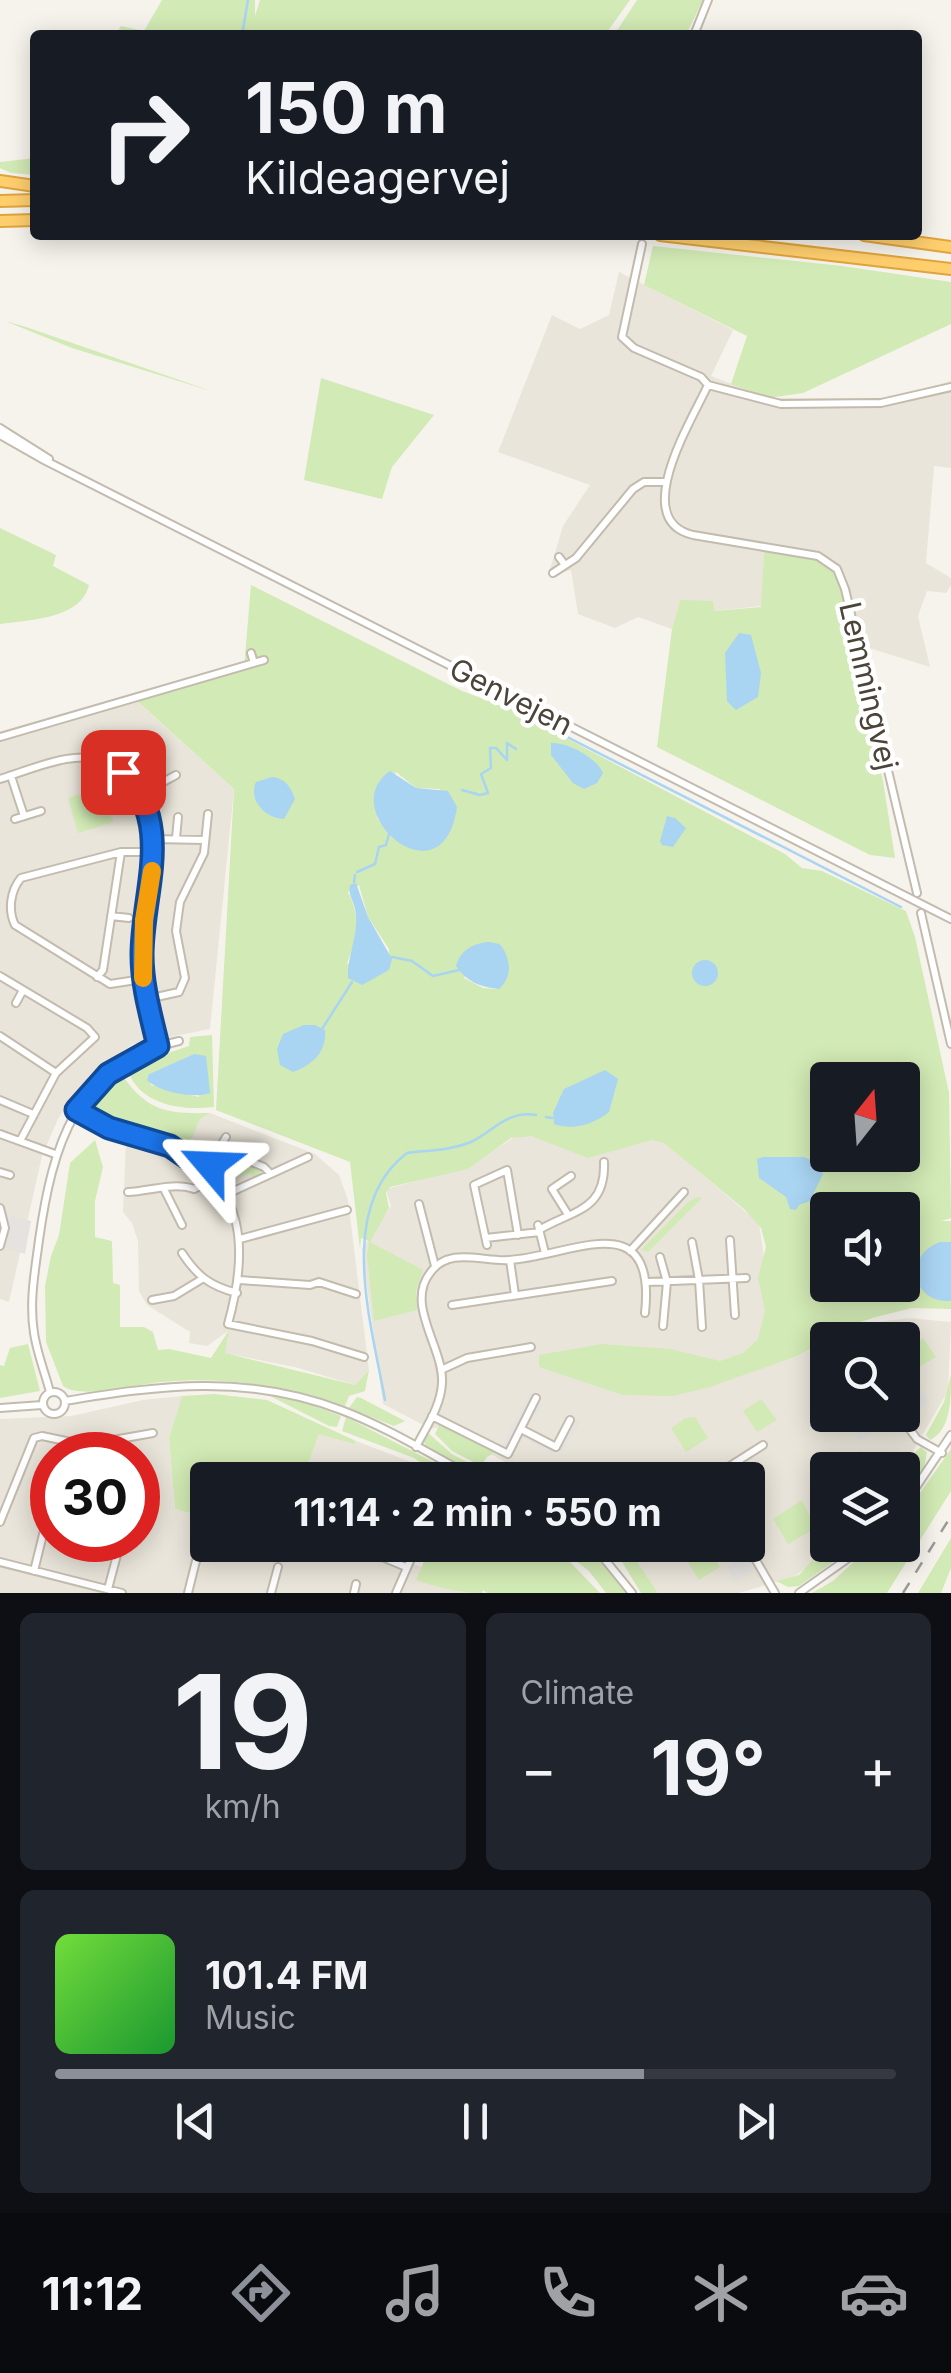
<!DOCTYPE html>
<html lang="en">
<head>
<meta charset="utf-8">
<style>
	body { margin:0; font-family:Inter,sans-serif; background:#20242c; color:#f1f3f6; height:100vh; display:flex; flex-direction:column; font-size:38px; white-space:nowrap }
	* { box-sizing:border-box; margin:0 }
	p { font-size:32px; color:#9ea1a6 }
	.icon { flex:none; width:55px; height:55px; fill:none; stroke:currentColor; stroke-width:2; stroke-linecap:round; stroke-linejoin:round }
	.map { position:relative; height:1593px; overflow:hidden }
	.sheet { display:flex; flex-direction:column; gap:20px; padding:20px; background:#0d0f14; flex:1 }
	.sheet>* { flex:none }
	.guide { position:absolute; left:30px; top:30px; width:892px; height:210px; border-radius:10px; box-shadow:0 5px 25px #0003; background:#171b24; color:#f1f3f6; overflow:hidden }
	.needle { width:65px; rotate:17deg }
	.controls { position:absolute; left:810px; top:1062px; display:grid; gap:20px }
	.controls a { display:grid; place-items:center; width:110px; height:110px; border-radius:10px; background:#171b24; box-shadow:0 5px 25px #0003; font-size:50px }
	.speed { position:absolute; left:30px; top:1432px; display:flex; gap:20px; font-size:50px; font-weight:700; text-align:center }
	.speed>* { display:grid; place-content:center; width:130px; height:130px; border-radius:50%; background:#171b24; box-shadow:0 5px 25px #0003; line-height:1 }
	.speed .limit { border:15px solid #d22; background:#fff; color:#111 }
	.pin { position:absolute; display:grid; place-items:center; width:85px; height:85px; color:#fff; margin:-42px; border-radius:20px; box-shadow:0 5px 15px #0006 }
	.me { position:absolute; width:110px; margin:-55px; rotate:296deg; stroke-linejoin:round; filter:drop-shadow(0 0 8px #0008) }
	.turn { display:flex; align-items:center; gap:35px; height:210px; padding:0 50px; font-size:45px }
	.turn .icon { width:130px; height:130px; stroke-width:2.5 }
	.turn b { display:block; font-size:70px; line-height:85px }
	.big { font-size:75px; font-weight:700; line-height:1.1 }
	.sheet .tile { flex:1; display:flex; flex-direction:column; justify-content:center; gap:15px; min-width:0; padding:0 35px; border-radius:15px; background:#20242c }
	.sheet .dial { align-items:center; gap:0 }
	.dial b { font-size:130px; line-height:1 }
	.song { display:flex; align-items:center; gap:30px }
	.cover { width:120px; height:120px; border-radius:15px; background:linear-gradient(135deg,hsl(100 70% 55%),hsl(130 70% 35%)) }
	.played { height:10px; border-radius:5px; background:linear-gradient(90deg,#8c9099 70%,#363941 70%) }
	.keys { display:flex; justify-content:space-around; direction:ltr }
	.heat { display:flex; justify-content:space-between; align-items:center; font-size:55px; direction:ltr }
	.sheet .tiles { flex:1; display:grid; gap:20px; grid-template-columns:1fr 1fr }
	.tile:last-child { grid-column:span 2 }
	.trip { position:absolute; left:190px; top:1462px; width:575px; height:100px; border-radius:10px; background:#171b24; box-shadow:0 5px 25px #0003; font-weight:700; line-height:100px; text-align:center }
	.menu { display:flex; height:160px; justify-content:space-around; align-items:center; background:#090b0e; color:#9ea1a6 }
	.menu .icon { width:70px; height:70px }
	.menu .active { color:#8c9099 }
	.menu b { font-size:45px; color:#f1f3f6 }
	.map>svg:first-child { display:block }
</style>
</head>
<body>
<div class="map">
<svg width="951" height="1593" viewBox="0 0 951 1593">
	<rect width="100%" height="100%" fill="#f6f3ec"/>
	<path fill="#eae5da" fill-rule="evenodd" d="M619,272L733,330L711,376L768,398H890L951,381V468L934,466L926,563L951,578V585L946,593L927,591L918,616L930,667L853,643L838,578L764,550L762,606L713,611L680,600L672,629L638,617L615,628L578,614L571,570L553,576L550,569L563,526L590,485L498,452L552,315L580,329L609,315Z
		M130,695L234,789L210,1029L133,1044L94,1070L76,1091L58,1119L42,1156L9,1302L0,1299V733Z
		M210,1113L315,1154L339,1175L348,1200L369,1370L355,1385L295,1367L224,1353L228,1331L207,1346L189,1343L190,1332L147,1305L139,1291L138,1241L132,1223L123,1212L126,1141L156,1146L180,1159L200,1119Z
		M528,1128L658,1137L759,1223L777,1348L853,1325L909,1318L951,1322L948,1391L902,1470H828V1545H837L795,1576L739,1593H658L626,1545H748V1480H536L442,1426L431,1429L383,1404L362,1249L391,1206L386,1189L469,1167ZM828,1340H902V1415H828Z
		M182,1396L169,1438L175,1509L207,1518L208,1545H411L404,1560L484,1593H0V1419L71,1416L143,1400ZM52,1455H138V1540H52Z
		M319,1433L355,1443L356,1441L411,1462L438,1480H302Z"/>
	<path fill="#d2eab5" fill-rule="evenodd" d="M162,0H255V16L260,0H630L605,35H115L121,26L144,31Z
		M637,0H703L686,35H614Z
		M35,158V175L11,173L0,168V162Z
		M653,246L842,266L951,282V324L803,393L768,398L731,384L747,336L644,285Z
		M5,321L26,327L214,392L72,348Z
		M321,378L434,415L392,467L382,499L304,480Z
		M0,528L56,555L53,566L89,585C81,619 29,620 0,624Z
		M764,550L821,560L838,578L883,781L895,858L870,855L657,747L672,629L680,600L713,601L714,611L761,607Z
		M251,585L462,691L513,710L785,854L802,868L822,871L906,911L915,937L949,1093L951,1218L941,1221H951V1309L912,1308L876,1317L854,1324L797,1356L710,1387L673,1396L623,1395L539,1367V1355L602,1344L670,1349L720,1361L743,1353L758,1339L765,1311L758,1277L766,1247L761,1228L744,1209L664,1143L652,1140L588,1158L531,1136L511,1138L468,1169L390,1187L386,1193L389,1208L370,1242L423,1270L416,1290L417,1310L374,1321L367,1255L369,1241L361,1238L360,1249L350,1162L216,1110L234,789L135,699L244,668ZM396,772L416,788L440,789L405,844L393,838L377,818ZM359,885L368,917L389,949V970L376,976L347,963C357,939 361,916 348,892ZM482,943L501,944L498,989L483,988L464,978ZM828,1080H902V1155H828ZM828,1210H902V1285H828Z
		M77,795C97,798 105,805 114,822L78,833L68,798Z
		M212,1035L214,1107C182,1111 140,1105 128,1071L141,1062L189,1046L190,1037ZM194,1054L199,1097L151,1085L149,1074Z
		M121,1073C146,1111 166,1114 210,1113L200,1119L191,1140L206,1164C195,1159 184,1149 173,1144C147,1131 103,1133 87,1108Z
		M95,1140L103,1167L95,1201V1237L112,1241L113,1283L120,1285V1327H144L153,1332L158,1350L169,1349L211,1358L229,1330L225,1353L355,1385L369,1370L365,1391L349,1396L345,1406C286,1386 224,1376 162,1382C137,1384 83,1400 63,1386L46,1342L45,1286L51,1256L59,1235L70,1163Z
		M223,1154L262,1172L254,1178L250,1173L234,1179L236,1187L226,1190L211,1169Z
		M698,1197L702,1198L648,1252L641,1250L688,1202Z
		M923,1338L936,1357L914,1370L903,1351Z
		M28,1344L40,1391L0,1398V1365L4,1366L10,1348Z
		M951,1375C951,1400 951,1430 930,1440L926,1435L944,1402Z
		M264,1393L307,1403L341,1416L337,1427L329,1426Z
		M214,1394L267,1400L356,1441L355,1444L319,1434L302,1480H208L207,1518L175,1509L169,1438L182,1396Z
		M357,1397L361,1398L405,1421L394,1426L349,1408Z
		M761,1399L777,1420L757,1432L743,1411Z
		M346,1417L439,1465L447,1475L446,1480L414,1458L342,1431Z
		M695,1417L708,1438L686,1452L671,1428L686,1418Z
		M440,1423L496,1452L487,1457L481,1466L452,1451L435,1434Z
		M427,1432L452,1454L482,1470L484,1475V1471L522,1478L489,1480L426,1446L423,1440Z
		M921,1447L927,1452L924,1468L903,1497L907,1459Z
		M951,1449V1491L887,1593H812L833,1581L872,1545H902L903,1517Z
		M861,1451L874,1470H839L841,1462Z
		M802,1500L816,1528L788,1544L773,1519Z
		M951,1538V1568L941,1593H918Z
		M431,1545H544L569,1561L600,1593H487L483,1590L482,1593C459,1593 437,1587 416,1580Z
		M555,1545H586L626,1593H606L589,1571Z
		M605,1545H626L658,1593H641L622,1562Z
		M701,1545H705L720,1567L699,1580L684,1556Z
		M836,1545H857L799,1586L788,1587L776,1581L799,1575L815,1557Z"/>
	<path fill="#e5e3e0" d="M9,1215L31,1221L25,1254L4,1248Z
		M921,1390L930,1403L908,1418L903,1410V1402Z
		M530,1393L540,1398L538,1403L542,1405L537,1415L532,1413L526,1427L554,1442L569,1416L580,1422L562,1453L556,1449L553,1454L520,1437L509,1457L499,1452Z
		M869,1415H883L888,1422L860,1441L851,1427Z
		M746,1555L755,1569L735,1582L726,1568Z"/>
	<path fill="#a9d4f2" d="M739,633L751,635L761,673L758,697L736,710L727,701L725,653Z
		M551,743C568,742 597,758 603,773L597,783L584,789L573,783L551,755Z
		M390,771L416,788L448,791L457,807C443,907 333,810 390,771Z
		M272,777C285,778 291,787 295,799L284,819C265,818 248,800 256,782Z
		M667,816L675,818L686,828L673,847L662,845L660,841Z
		M356,883L368,917L392,959L389,970L362,985L348,978C347,954 360,934 355,909C353,898 348,896 350,885Z
		M489,942L500,944C511,959 513,977 499,989C480,987 467,982 456,966C460,951 473,943 489,942Z
		M692 973a13 13 0 1 1 26 0a13 13 0 1 1-26 0Z
		M304,1025H315L325,1030C327,1052 312,1065 293,1072L280,1065L277,1049L283,1034Z
		M194,1054L206,1056L210,1093C194,1099 159,1092 147,1080L149,1074Z
		M605,1070L618,1079L609,1112C594,1124 573,1131 554,1124L553,1113L564,1089Z
		M763,1157H804L820,1164L823,1174L810,1201L799,1205L796,1210L790,1209L786,1197L759,1178L757,1159Z
		M940,1242H951V1301C911,1303 903,1255 940,1242Z"/>
	<g fill="none" stroke-linecap="round" stroke-linejoin="round">
		<path stroke="#a9d4f2" stroke-width="2.5" d="M149,35H156
			M242,35L248,0
			M522,714L901,907
			M462,790L480,795L488,793L481,774L491,768L490,748H496L507,760V743L516,749
			M357,872L375,864L379,847L386,845L389,834
			M354,882L355,875
			M392,957L412,961L433,976L459,970
			M322,1029L352,982
			M546,1117L552,1118
			M385,1400C372,1326 335,1207 407,1153C429,1150 449,1151 471,1142C494,1131 507,1110 536,1115"/>
		<defs>
			<path id="minor" d="M694,35L708,0
				M642,244L622,337L634,348L701,377L708,385
				M708,385C692,420 629,520 693,535L818,556L837,569L845,589L917,893
				M708,385L781,404L881,403L951,387
				M0,428L49,459
				M0,435L42,459L951,919
				M559,557L565,565
				M553,573L576,558L633,489L644,482H665
				M251,653L254,663
				M0,737L264,660
				M110,763L121,737
				M11,776L24,816
				M0,779C22,772 44,763 66,759C136,746 157,816 152,872C150,900 142,927 142,955C142,986 151,1016 159,1046
				M141,794L176,775
				M15,819L41,811
				M176,838L178,817
				M152,839L205,840
				M921,913L951,1044
				M111,916L129,918
				M0,976L87,1028L95,1037L56,1073L20,1141
				M97,977L103,970L121,852
				M143,979L110,984L15,925C8,911 10,891 21,878L121,852H153
				M147,999L179,992L185,978L176,931L180,902L204,853L208,814
				M16,1003L23,990
				M0,1036L56,1073
				M0,1100L33,1114
				M77,1110C88,1116 99,1123 111,1128C130,1136 151,1137 170,1146C248,1183 248,1252 228,1324L312,1341L364,1357
				M0,1134L55,1154
				M220,1149L264,1167L270,1173
				M206,1170L226,1137
				M0,1172L10,1175
				M164,1189L182,1225
				M128,1192C150,1191 173,1182 194,1189L213,1179
				M225,1195L308,1157
				M419,1204L435,1266
				M0,1208L5,1228L0,1246
				M567,1213L552,1189L571,1176
				M538,1225L545,1253
				M539,1230C573,1210 606,1211 604,1162
				M486,1238L540,1232
				M240,1239L347,1210
				M730,1240L735,1315
				M692,1242L699,1280L702,1327
				M487,1245L474,1185L507,1170L518,1235
				M630,1251L684,1192
				M182,1253C197,1276 210,1286 237,1293
				M660,1257L667,1282L663,1326
				M510,1260L515,1295
				M240,1280L310,1285L319,1282L356,1294
				M648,1282L746,1278
				M152,1300L174,1296L202,1279
				M452,1305L612,1281
				M441,1370L467,1358L531,1347
				M43 1403a11 11 0 1 1 22 0a11 11 0 1 1-22 0Z
				M50,1392C45,1373 37,1353 34,1333C29,1301 35,1271 39,1240C52,1148 75,1063 179,1041
				M65,1401C161,1385 247,1374 341,1410C389,1428 433,1456 479,1480
				M0,1408L42,1405
				M899,1415L917,1439L942,1453
				M432,1416L508,1454L536,1398
				M521,1429L556,1447L570,1420
				M416,1447C426,1427 441,1406 442,1383C444,1348 405,1305 430,1273C449,1246 482,1262 509,1260C569,1257 657,1202 645,1313
				M348,1480L349,1470
				M450,1480L456,1468
				M708,1480L763,1445
				M902,1508L951,1435
				M0,1522L34,1438L42,1436L85,1445L153,1433
				M338,1545V1551L382,1557L406,1567
				M593,1545L632,1593
				M747,1545L775,1593
				M0,1562L122,1593
				M34,1571L50,1506
				M108,1589L121,1540
				M188,1593L200,1545
				M271,1593L278,1567
				M354,1593L356,1584
				M396,1593L417,1545
				M799,1593L867,1545"/>
			<path id="highway" d="M0,181L35,186
				M0,201L35,200
				M0,221L35,220
				M660,235L951,269
				M864,235L951,247"/>
		</defs>
		<use href="#minor" stroke="#c2bbae" stroke-width="10"/>
		<use href="#highway" stroke="#e0a43c" stroke-width="14"/>
		<use href="#minor" stroke="#fff" stroke-width="6"/>
		<use href="#highway" stroke="#ffcf6e" stroke-width="10"/>
		<path stroke="#9a9a9a" stroke-width="2.5" stroke-dasharray="12 12" stroke-linecap="butt" d="M903,1593L951,1516"/>
	</g>
	<g fill="none" stroke-linecap="round" stroke-linejoin="round">
		<defs>
			<path id="route" d="M123,772C175,824 142,892 142,955C142,986 151,1016 158,1046L108,1074L76,1110L109,1128L170,1146L205,1170L210,1165"/>
		</defs>
		<use href="#route" stroke="#114b97" stroke-width="25"/>
		<use href="#route" stroke="#1a73e8" stroke-width="18"/>
		<path stroke="#f59e0b" stroke-width="18" d="M143,978L144,920L152,871"/>
	</g>
	<g text-anchor="middle" stroke-width="9" stroke-linejoin="round" paint-order="stroke">
		<g font-size="30" fill="#4b4439" stroke="#fff">
			<text transform="translate(868 686) rotate(77)" y="10">Lemmingvej</text>
			<text transform="translate(511 697) rotate(27)" y="10">Genvejen</text>
		</g>
	</g>
</svg>
<div class="controls">
<a><svg class="needle" viewBox="-14 -14 28 28"><path d="M0-13l5 13h-10z" fill="#e53935"/><path d="M0 13l5-13h-10z" fill="#9ea1a6"/></svg></a>
<a><svg class="icon" aria-label="sound" viewBox="0 0 24 24"><path d="M4 9h4l5-4v14l-5-4H4zM17 9q2 3 0 6"/></svg></a>
<a><svg class="icon" aria-label="search" viewBox="0 0 24 24"><circle cx="10" cy="10" r="6"/><path d="M15 15l6 6"/></svg></a>
<a><svg class="icon" aria-label="layers" viewBox="0 0 24 24"><path d="M12 4l9 5-9 5-9-5zM3 14l9 5 9-5"/></svg></a>
</div>
<div class="speed"><div class="limit">30</div></div>
<div class="pin" style="left:123px;top:772px;background:#d93025"><svg class="icon" aria-label="arrive" viewBox="0 0 24 24"><path d="M6 21V4h12l-3 4 3 4H6"/></svg></div>
<svg class="me" style="left:210px;top:1165px" viewBox="-20 -20 40 40"><path d="M0-17L14 15 0 8-14 15z" fill="#1a73e8" stroke="#fff" stroke-width="4"/></svg>
<div class="trip">11:14 · 2 min · 550 m</div>
<div class="guide">
<div class="turn"><svg class="icon" aria-label="right" viewBox="0 0 24 24"><path d="M7 20v-9h11M14 6l5 5-5 5"/></svg><div><b>150 m</b>Kildeagervej</div></div>
</div>
</div>
<section class="sheet">
<div class="tiles">
<div class="tile dial"><b>19</b><p>km/h</p></div>
<div class="tile"><p>Climate</p>
<div class="heat"><a>−</a><b class="big">19°</b><a>+</a></div>
</div>
<div class="tile">
<div class="song"><i class="cover"></i><div><b>101.4 FM</b><p>Music</p></div></div>
<div class="played"></div>
<div class="keys"><svg class="icon" aria-label="previous" viewBox="0 0 24 24"><path d="M18 5L8 12l10 7zM5 5v14"/></svg><svg class="icon" aria-label="pause" viewBox="0 0 24 24"><path d="M8 5v14M16 5v14"/></svg><svg class="icon" aria-label="next" viewBox="0 0 24 24"><path d="M6 5l10 7-10 7zM19 5v14"/></svg></div>
</div>
</div>
</section>
<nav class="menu">
<b>11:12</b>
<svg class="icon active" aria-label="directions" viewBox="0 0 24 24"><path d="M12 3l9 9-9 9-9-9zM9 14v-3h6M13 9l2 2-2 2"/></svg>
<svg class="icon" aria-label="music" viewBox="0 0 24 24"><path d="M9 18V5l10-2v13"/><circle cx="6" cy="18" r="3"/><circle cx="16" cy="16" r="3"/></svg>
<svg class="icon" aria-label="phone" viewBox="0 0 24 24"><path d="M5 4h4l2 5-3 2q2 4 5 5l2-3 5 2v4C11 20 4 13 5 4z"/></svg>
<svg class="icon" aria-label="climate" viewBox="0 0 24 24"><path d="M12 3v18M4 7l16 10M4 17L20 7"/></svg>
<svg class="icon" aria-label="car" viewBox="0 0 24 24"><path d="M5 17H2v-5l4-1 3-4h7l3 4 3 1v5h-3M9 17h6M6 11h13"/><circle cx="7" cy="17" r="2"/><circle cx="17" cy="17" r="2"/></svg>
</nav>
</body>
</html>
